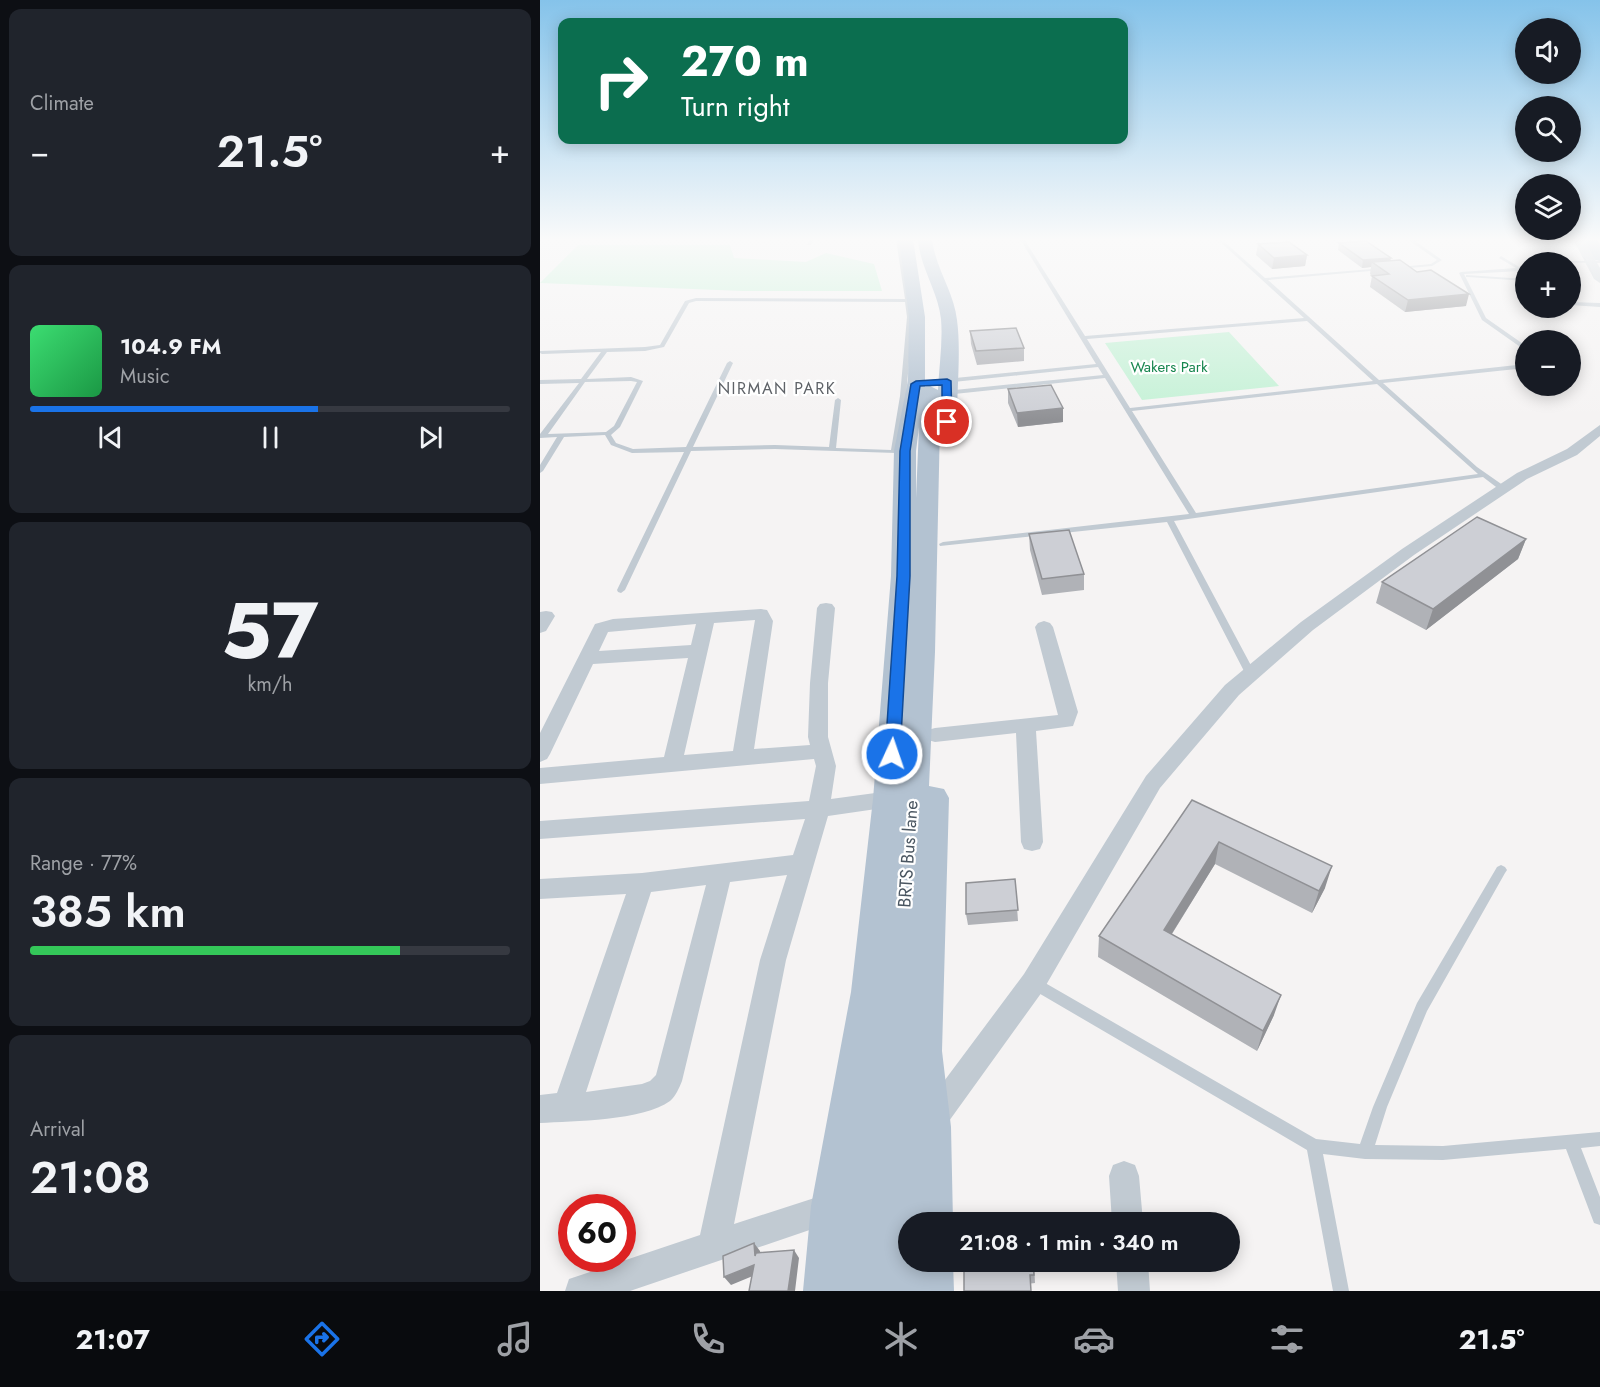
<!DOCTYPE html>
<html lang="en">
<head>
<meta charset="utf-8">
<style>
	body { margin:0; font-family:Jost,sans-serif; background:#20242c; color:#f1f3f6; height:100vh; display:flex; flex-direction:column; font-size:22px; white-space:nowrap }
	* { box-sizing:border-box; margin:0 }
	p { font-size:20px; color:#9ea1a6 }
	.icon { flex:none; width:33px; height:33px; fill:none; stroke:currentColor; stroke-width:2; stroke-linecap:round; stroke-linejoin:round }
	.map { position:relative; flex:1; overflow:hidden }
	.panel { display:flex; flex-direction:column; gap:9px; padding:9px; background:#0d0f14; width:540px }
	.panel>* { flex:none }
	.banner { position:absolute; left:18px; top:18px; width:570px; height:126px; border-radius:12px; box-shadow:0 3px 15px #0003; background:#0b6e4f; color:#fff; overflow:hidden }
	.buttons { position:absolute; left:975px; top:18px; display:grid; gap:12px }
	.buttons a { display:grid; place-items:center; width:66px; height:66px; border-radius:50%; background:#171b24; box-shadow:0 3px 15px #0003; font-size:30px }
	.speed { position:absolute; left:18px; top:1194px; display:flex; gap:12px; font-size:30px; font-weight:700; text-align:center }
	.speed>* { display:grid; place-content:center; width:78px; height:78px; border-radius:50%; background:#171b24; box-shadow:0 3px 15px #0003; line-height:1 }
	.speed .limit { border:9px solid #d22; background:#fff; color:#111 }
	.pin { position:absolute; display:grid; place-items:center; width:51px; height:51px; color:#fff; margin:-26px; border:3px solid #fff; border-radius:50%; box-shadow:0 2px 6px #0007 }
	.me { position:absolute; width:66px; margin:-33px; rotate:3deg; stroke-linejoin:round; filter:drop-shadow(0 0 4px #0008) }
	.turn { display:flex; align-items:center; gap:21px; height:126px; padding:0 24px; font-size:27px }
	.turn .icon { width:78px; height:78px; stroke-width:2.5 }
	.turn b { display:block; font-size:42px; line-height:51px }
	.big { font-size:45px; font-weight:600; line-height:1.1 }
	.panel .tile { flex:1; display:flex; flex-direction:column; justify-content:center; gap:9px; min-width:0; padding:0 21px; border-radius:12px; background:#20242c }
	.panel .dial { align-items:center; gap:0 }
	.dial b { font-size:78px; line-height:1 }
	.song { display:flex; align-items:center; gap:18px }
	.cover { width:72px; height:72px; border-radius:9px; background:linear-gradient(135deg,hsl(140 70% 55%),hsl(140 70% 35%)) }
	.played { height:6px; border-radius:3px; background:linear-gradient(90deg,#1a73e8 60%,#363941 60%) }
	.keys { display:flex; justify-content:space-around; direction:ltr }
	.heat { display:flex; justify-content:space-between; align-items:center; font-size:33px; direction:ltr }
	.charge { height:9px; border-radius:4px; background:linear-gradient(90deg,#34c759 77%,#363941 0) }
	.trip { position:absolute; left:358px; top:1212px; width:342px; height:60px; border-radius:30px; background:#171b24; box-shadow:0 3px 15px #0003; font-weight:600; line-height:60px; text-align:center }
	.tabs { display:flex; height:96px; justify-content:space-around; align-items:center; background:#090b0e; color:#9ea1a6 }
	.tabs .icon { width:42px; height:42px }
	.tabs .on { color:#1a73e8 }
	.tabs b { font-size:27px; color:#f1f3f6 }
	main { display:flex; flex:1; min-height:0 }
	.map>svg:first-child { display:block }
</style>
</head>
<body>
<main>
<section class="panel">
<div class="tile"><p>Climate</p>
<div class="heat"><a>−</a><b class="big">21.5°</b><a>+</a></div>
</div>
<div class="tile">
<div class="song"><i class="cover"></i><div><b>104.9 FM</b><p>Music</p></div></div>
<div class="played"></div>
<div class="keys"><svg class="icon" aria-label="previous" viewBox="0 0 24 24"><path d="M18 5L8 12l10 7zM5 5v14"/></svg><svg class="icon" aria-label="pause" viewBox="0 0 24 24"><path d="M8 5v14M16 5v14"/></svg><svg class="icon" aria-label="next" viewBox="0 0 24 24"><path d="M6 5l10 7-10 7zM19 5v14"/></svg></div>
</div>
<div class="tile dial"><b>57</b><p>km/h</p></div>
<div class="tile"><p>Range · 77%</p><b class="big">385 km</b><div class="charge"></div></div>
<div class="tile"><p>Arrival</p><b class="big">21:08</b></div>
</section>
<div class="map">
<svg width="1060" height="1291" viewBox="0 0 1060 1291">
	<rect width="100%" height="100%" fill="#f5f3f3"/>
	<path fill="#c3f1d5" d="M38,245H190L194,258L266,262L286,253L334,264L342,291H203L0,283Z
		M689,332L739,386L602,400L565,343Z"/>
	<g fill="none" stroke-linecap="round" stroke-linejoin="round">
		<path fill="#c1cad2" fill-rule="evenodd" d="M270,239H274L271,245H267Z
			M356,239H360L370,299L375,301L370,302L373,317L366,396L356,453L235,449L151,451L85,590L81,593L78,592L77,590L144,452L92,453L71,445L65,435L24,437L3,471L0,473V465L17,437L0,438V434L39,383L0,384V380L41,379L61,352L2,354L0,353V351L105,347L120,345L145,301L156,298L365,299ZM156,301L365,302L367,317L360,396L351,450L296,448L301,400L298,398L295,400L289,447L235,445L153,447L193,363L190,361L187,363L146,447L93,449L76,443L71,435L80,427L103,381L91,377L47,379L67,352L105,351L124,347L149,303ZM91,381L97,382L74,426L66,432L8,434L45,382Z
			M480,239H484L545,336L764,318L677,239H681L725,278L844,268L842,270L728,280L839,380L986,364V368L843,383L937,467L967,488L963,490H960L943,477L634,521L715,673L710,676L705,673L627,522L400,546L399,544L403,542L649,514L565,378L405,395L402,393L405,391L563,375L558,367L375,386L372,384L375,382L556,364ZM767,321L833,381L590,408L547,339ZM837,384L938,474L656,513L592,411Z
			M867,239H891L889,240L875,241L902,260L892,266L857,269L859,267L891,264L897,260Z
			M961,256L984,270L982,271L924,274L946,318L986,346V351L942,320L919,273L921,272L976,268L959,258Z
			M991,261H1060V263L989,262Z
			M926,275L986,279V281L928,277H926Z
			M1030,302L1060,303V307L1030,305Z
			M961,865L965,867L967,870L965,873L887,1011L847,1107L835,1145L903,1146L1060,1132V1146L1041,1148L1060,1197V1225L1054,1223L1026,1149L903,1160L825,1159L783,1154L809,1291H793L767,1150L490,988L489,984L490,980L495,978L500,980L776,1139L820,1144L833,1107L877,1003L957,867Z"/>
		<path fill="#c1cad2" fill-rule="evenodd" d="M1060,425V436L1037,455L987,479L874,555L773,630L699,695L620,788L502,992L404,1128L394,1132L384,1128L380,1118L384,1108L484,974L606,776L685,685L761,622L862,549L977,473L1027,449Z
			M286,603L292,604L295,608L288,683V737L296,766L291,799L350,791L358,793L361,799L358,805L350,807L288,816L246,960L194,1224L293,1192L304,1196L308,1207L304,1218L293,1222L90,1291H25L29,1279L41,1275L160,1235L220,960L247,875L190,882L142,1081C139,1088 136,1096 130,1101C103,1121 33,1121 0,1123V1095L17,1093L86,894L0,899V879L102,873L253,855L265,819L0,839V821L269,801L276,766L274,759L0,784V768L124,757L148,658L53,664L10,754L7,759L0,762V733L55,624L73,619L221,609L227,610L233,621L214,749L270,745L268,737L270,683L277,608L280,604ZM215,620L193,751L144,755L174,623ZM156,624L151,645L59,651L68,632ZM166,885L116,1075L110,1081L102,1084L46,1092L111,892Z
			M6,611L12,612L15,616L6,631L0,633V612Z
			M504,621L510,623L513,627L538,712L533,726L496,731L503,842L500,849L492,851L484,849L481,842L476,733L395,742L388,740L385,735L388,730L395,728L518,715L495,627L498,623Z
			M584,1161L595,1165L599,1176L603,1222H572L569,1176L573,1165Z
			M576,1262H608L610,1291H578Z"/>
		<path fill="#c1cad2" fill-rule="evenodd" d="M1033,239H1043L1060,268V283L1054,279Z"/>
		<path fill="#b3c2d1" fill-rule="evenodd" d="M359,239H373L385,317V387L390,386L398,390C399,367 403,342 401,319C398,291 380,268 378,239H392C396,270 414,292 417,320C421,349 417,388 417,419L414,423L407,425L400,423L395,652L389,786L404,789L409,798L402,1051L411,1127L413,1222H369L367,1251L369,1246V1262H413L414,1291H263L271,1206L311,992L333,799L351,576L354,451L368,380L369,317ZM379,427L376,498V451Z
			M1043,239H1057L1060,245V261L1055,260Z"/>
	</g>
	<path fill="#b0b2b7" d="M799,243L850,261L926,306L865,312L830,287L832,276L830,274L831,267L822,268L798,250Z
		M718,244L767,255L765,266L732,269L716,255Z
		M430,331L484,348V361L437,365L431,344Z
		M468,389L523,408V422L478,427L468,403Z
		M489,534L544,574V590L502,595L490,550Z
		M986,539L978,559L886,630L836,603L842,582Z
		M652,800L785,888L772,913L675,864L632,934L734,1015L717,1051L558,957L559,936Z
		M475,879L478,921L428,925L426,914Z
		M494,1262L495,1283L424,1291Z"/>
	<path fill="#909195" d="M767,255L765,266L732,269L734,258Z
		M851,258L849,266L832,262L831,267L822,268L823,260Z
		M929,294L926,306L865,312L868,300Z
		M523,408V422L478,427L477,413Z
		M986,539L978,559L886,630L893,609Z
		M679,842L675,864L621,951L624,930Z
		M792,866L785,888L772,913L779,891Z
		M741,995L734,1015L717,1051L723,1031Z
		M214,1243L220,1251L221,1264L215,1256Z
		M254,1250L259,1258L255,1291H248Z
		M214,1265L220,1273L191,1285L184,1277Z"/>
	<path fill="#cdcfd5" stroke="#909195" stroke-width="1.5" d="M826,241L851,258L823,260L799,243Z
		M749,242L767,255L734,258L718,244Z
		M860,260L877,272L891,270L929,294L868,300L832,276L849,274L832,262Z
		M476,328L484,348L436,351L430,331Z
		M511,385L523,408L477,413L468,389Z
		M937,517L986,539L893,609L842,582Z
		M529,530L544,574L502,579L489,534Z
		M652,800L792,866L779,891L679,842L624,930L741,995L723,1031L559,936Z
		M475,879L478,910L426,914V883Z
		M214,1243L215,1256L216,1253L254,1250L248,1291H209L214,1265L184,1277L183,1256Z
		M424,1262H493L494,1275H490L491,1291H424Z"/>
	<linearGradient id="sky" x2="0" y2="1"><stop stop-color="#85c3ea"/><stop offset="0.57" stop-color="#fafafa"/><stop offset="1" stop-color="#fafafa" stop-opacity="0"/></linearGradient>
	<rect width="1060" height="420" fill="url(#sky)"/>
	<path fill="#1a73e8" stroke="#114b97" stroke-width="1.5" d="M407,379L411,381L412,422L407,425L402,422V385L380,386L370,451V576L360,754L358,759H347L345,754L357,576L360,451L371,384L376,381Z"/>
	<g text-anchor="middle" stroke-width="4.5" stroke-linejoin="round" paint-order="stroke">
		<g font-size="15" fill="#17864f" stroke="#fff">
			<text x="629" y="372">Wakers Park</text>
		</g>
		<g font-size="16" letter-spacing="1.5" fill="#5f6368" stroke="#fff">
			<text x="237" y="394">NIRMAN PARK</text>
		</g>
		<g font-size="18" fill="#4a5661" stroke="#fff">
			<text transform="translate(368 854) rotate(-86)" y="6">BRTS Bus lane</text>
		</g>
	</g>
</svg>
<div class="buttons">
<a><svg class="icon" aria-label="sound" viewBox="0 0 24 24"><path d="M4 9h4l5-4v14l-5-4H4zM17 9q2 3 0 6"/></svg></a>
<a><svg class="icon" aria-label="search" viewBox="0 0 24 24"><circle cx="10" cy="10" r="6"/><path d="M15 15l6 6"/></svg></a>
<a><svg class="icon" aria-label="layers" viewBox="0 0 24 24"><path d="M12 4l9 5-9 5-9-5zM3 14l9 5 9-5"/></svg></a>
<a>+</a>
<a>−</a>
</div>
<div class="speed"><div class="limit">60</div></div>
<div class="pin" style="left:407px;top:422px;background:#d93025"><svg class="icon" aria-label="arrive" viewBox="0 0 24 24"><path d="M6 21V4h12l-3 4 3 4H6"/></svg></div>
<svg class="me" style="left:352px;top:754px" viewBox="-20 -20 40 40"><circle r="17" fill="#1a73e8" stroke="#fff" stroke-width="3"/><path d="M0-11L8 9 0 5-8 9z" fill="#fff"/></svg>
<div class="trip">21:08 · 1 min · 340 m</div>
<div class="banner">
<div class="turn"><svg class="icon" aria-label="right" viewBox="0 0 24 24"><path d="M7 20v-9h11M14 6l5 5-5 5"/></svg><div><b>270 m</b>Turn right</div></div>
</div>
</div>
</main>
<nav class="tabs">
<b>21:07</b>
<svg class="icon on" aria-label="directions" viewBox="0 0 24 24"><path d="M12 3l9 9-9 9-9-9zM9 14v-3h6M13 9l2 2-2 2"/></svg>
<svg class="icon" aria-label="music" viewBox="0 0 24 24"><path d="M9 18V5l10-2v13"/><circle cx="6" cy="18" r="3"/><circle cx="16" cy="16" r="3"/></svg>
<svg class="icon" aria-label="phone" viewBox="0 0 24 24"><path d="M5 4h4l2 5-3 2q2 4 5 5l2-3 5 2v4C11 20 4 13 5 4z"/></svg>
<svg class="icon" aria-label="climate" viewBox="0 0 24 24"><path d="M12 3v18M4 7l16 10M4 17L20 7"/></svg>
<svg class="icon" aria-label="car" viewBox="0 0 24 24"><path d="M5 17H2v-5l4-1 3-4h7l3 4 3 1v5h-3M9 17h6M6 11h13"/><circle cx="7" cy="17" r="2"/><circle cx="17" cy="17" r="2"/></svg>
<svg class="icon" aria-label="filters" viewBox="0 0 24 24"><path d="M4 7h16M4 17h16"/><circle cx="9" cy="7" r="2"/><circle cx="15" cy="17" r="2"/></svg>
<b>21.5°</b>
</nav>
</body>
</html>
